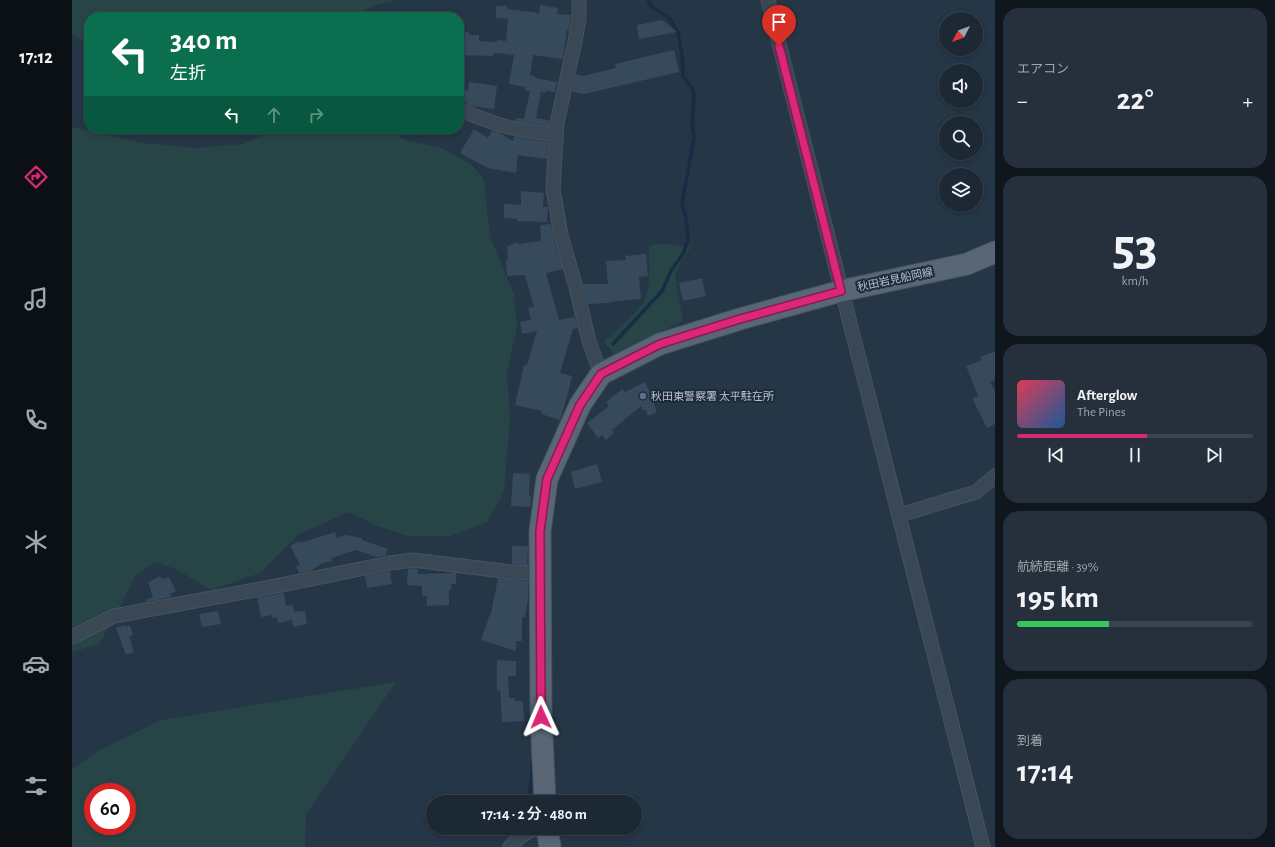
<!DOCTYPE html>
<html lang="ja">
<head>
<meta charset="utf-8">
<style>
	body { margin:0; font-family:"Alegreya Sans","Noto Sans JP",sans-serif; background:#25303c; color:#f1f3f6; height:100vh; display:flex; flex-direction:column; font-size:15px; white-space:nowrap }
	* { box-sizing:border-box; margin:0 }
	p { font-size:13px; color:#a0a6ac }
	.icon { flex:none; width:22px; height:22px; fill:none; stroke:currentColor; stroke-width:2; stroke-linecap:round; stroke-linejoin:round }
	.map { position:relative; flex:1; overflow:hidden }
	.drawer { display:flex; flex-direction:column; gap:8px; padding:8px; background:#0f161d; width:280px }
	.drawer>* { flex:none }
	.top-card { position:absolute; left:12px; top:12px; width:380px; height:122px; border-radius:16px; box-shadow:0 2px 6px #0003,0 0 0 1px #3a444f; background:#0b6e4f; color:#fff; overflow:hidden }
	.needle { width:26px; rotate:229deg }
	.tools { position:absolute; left:867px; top:12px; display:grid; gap:8px }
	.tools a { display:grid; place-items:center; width:44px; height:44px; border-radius:50%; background:#1c2834; box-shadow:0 2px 6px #0003,0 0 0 1px #3a444f; font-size:20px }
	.speed { position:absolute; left:12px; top:783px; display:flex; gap:8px; font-size:20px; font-weight:700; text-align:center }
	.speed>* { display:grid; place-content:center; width:52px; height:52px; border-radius:50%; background:#1c2834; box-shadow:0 2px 6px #0003,0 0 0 1px #3a444f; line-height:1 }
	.speed .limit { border:6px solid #d22; background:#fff; color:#111 }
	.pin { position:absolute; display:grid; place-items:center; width:34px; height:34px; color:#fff; margin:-41px -17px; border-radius:50% 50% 50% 0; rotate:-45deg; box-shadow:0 0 4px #0007 }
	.pin .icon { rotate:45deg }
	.me { position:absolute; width:44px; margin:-22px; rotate:359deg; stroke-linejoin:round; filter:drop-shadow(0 0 3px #0008) }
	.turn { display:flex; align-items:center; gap:14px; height:84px; padding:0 20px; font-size:18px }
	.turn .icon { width:52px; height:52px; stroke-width:2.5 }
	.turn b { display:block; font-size:28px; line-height:34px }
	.lanes { display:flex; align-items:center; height:38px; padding:0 20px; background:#0003; justify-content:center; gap:20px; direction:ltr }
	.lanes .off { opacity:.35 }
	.big { font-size:30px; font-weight:600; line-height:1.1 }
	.drawer .tile { flex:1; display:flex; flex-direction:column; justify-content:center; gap:6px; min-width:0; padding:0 14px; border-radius:16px; background:#25303c }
	.drawer .dial { align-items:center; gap:0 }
	.dial b { font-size:52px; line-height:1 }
	.song { display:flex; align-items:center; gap:12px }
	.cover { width:48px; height:48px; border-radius:6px; background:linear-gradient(135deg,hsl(350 70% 55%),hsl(210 70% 35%)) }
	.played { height:4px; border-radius:2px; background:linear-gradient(90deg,#db2777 55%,#3a444f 55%) }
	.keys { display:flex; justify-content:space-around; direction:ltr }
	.heat { display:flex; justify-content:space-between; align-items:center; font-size:22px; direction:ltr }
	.charge { height:6px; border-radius:3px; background:linear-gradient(90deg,#34c759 39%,#3a444f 0) }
	.trip { position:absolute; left:354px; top:795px; width:216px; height:40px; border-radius:20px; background:#1c2834; box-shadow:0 2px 6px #0003,0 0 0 1px #3a444f; font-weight:600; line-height:40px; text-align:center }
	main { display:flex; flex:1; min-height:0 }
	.dock { display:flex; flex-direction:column; width:72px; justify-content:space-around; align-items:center; background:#0b1015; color:#a0a6ac }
	.dock .icon { width:28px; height:28px }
	.dock .current { color:#db2777 }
	.dock b { font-size:18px; color:#f1f3f6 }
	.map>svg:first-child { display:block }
</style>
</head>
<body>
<main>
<nav class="dock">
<b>17:12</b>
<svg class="icon current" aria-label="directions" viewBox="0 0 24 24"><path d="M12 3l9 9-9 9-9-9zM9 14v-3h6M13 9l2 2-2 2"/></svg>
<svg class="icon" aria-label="music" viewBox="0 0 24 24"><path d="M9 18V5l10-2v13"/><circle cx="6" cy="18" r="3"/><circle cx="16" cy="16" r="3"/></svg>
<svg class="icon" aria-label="phone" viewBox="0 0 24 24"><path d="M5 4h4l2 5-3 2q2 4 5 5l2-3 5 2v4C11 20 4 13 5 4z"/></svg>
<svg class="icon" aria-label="climate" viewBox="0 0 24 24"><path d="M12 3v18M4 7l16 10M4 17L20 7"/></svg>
<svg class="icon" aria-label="car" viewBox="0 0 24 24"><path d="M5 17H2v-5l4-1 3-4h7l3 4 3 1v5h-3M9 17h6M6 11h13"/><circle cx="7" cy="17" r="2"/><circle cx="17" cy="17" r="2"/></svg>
<svg class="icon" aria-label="filters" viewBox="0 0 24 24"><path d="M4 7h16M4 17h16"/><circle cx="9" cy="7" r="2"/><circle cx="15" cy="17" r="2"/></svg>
</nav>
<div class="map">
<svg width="923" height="847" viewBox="0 0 923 847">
	<rect width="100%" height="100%" fill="#253646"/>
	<path fill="#274547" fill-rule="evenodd" d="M0,0H325L301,6L280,17H17V43L0,35Z
		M0,127L70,143L124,148L171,144L202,129H322L330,139L370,148L400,165L412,180L418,237L442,294L445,327L435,373L438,418L432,492L415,522L379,536H336L305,526L277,512L227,534L188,573L139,590L104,569L83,562L63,576L48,607L27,644L0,652Z
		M593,244L619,247L609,261L603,276L611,321L542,354L532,341C541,334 571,308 574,297C579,280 577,262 577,245Z
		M324,682L234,814L233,847H0V770L26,751L89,720ZM21,792H55V826H21Z"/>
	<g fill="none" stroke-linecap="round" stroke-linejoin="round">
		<path stroke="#162d45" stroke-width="3.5" d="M541,344L590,291L599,271L612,252L616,240L614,217L610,204L622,138L620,121L622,99L621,90L611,76L610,55L606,32L597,18L580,7L576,0
			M457,802L461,761"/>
	</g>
	<path fill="#374a5c" d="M468,5L486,8L485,14L499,15L497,30H495L491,59L461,55L458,75L463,76V78L485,82L483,92L474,91L473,93L469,92L464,118L477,120V126L444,121V118L452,119L458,91H453L454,87L437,84L442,55L422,53V56L387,55V32H397V35H407V41L425,42V40L434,41L436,19L424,18V6H435V9L467,13Z
		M590,20L605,32L567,39L565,25Z
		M602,50L607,72L512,94L500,92L504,74L511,76L544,68L543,64Z
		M397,82L425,86L422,109L399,106L394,104L395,102H387V91L396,90Z
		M402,129L416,138L420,131L428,133L441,141L442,137L476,142L475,159L446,155L444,173L416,168L388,153Z
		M449,191L472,193L471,207H476L475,222L445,221V219L432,218V204L449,205Z
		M479,224L482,240L491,269L474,273L487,320L503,317L506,328L501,329L488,373L500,376L495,397L488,420L469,414L470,411L443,405L452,365H455L465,331L450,334L448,322L459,320L456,308L462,307L453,275L435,276L434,260H436L435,246L446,242L447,244L469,241L468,225Z
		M574,254L576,276L567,277L569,299L537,302V303L516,304L511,284H536L534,261L554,260L553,256Z
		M630,278L634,296L611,301L607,283Z
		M923,351V380L918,382L923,391V424L915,428L900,398L906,396L894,366L910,360L908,357Z
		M573,382L583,404H582L585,412L576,416L573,409L571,410L569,406L540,430L542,433L534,440L530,435L526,438L515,423L537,406L534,402L550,389L553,392Z
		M525,464L530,482L503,489L499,472Z
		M441,473L458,474L457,496L459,497L458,507L439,506Z
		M263,532L265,538L274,535L290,538V540L316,549L313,556L305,557L284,550L259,558L260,561L251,563L238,571L227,573L224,567L228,565L218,546L227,541L228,543Z
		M440,546H456L455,565L440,564Z
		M341,568L346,569V574L384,573V584H379V590H377V605L355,606V596H350V586L335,585L336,569Z
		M318,571L320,584L295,588L293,576Z
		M88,576L90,579L97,577L104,591L98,594L99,597L74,602L73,600L81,597L76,582Z
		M426,578L456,581V599L453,617H450V641H444V651L409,640L418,614H419Z
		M212,593L214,606L221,605L222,612L233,611L235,624L221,627L220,620L206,623L205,617L201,618L200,615L189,617L185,598Z
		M146,611L149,624L130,627L127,614Z
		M53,625V627L58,625L61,635L57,636L62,652L54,655L44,628Z
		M425,660L444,661V676H436L437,698H442L443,701H451L452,721L430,722L428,689L425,692Z"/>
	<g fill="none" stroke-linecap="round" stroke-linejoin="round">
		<defs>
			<path id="minor" d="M507,0V19L502,46L485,123L481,189L489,235L505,291L517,341L529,374
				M696,0L911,847
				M387,110L428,125L444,129L484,135
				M828,515L904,492L923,476
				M0,637L42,616L184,590L318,563L341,560L439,572L469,573
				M438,847C446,838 454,831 466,828"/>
			<path id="primary" d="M473,802L469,717L468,531L475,479L508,405L529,374L588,344L668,319L769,291L895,264L923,252
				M475,828L478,847"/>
		</defs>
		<use href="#minor" stroke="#475361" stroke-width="15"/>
		<use href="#primary" stroke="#475361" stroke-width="23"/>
		<use href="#minor" stroke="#3a4755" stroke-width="13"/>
		<use href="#primary" stroke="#586675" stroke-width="21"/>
	</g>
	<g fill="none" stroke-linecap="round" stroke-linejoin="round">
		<defs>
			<path id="route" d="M469,717L468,531L475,479L508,405L529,374L588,344L668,319L769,291L707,46"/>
		</defs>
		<use href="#route" stroke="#8e194d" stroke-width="10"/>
		<use href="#route" stroke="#db2777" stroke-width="7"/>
	</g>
	<circle fill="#5c6f8a" stroke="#1e2c3a" stroke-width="1.5" cx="571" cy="396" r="4"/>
	<g text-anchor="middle" stroke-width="4" stroke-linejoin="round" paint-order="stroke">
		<g font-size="11" fill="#b8c2ce" stroke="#1e2c3a">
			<text transform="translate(823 279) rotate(-12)" y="4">秋田岩見船岡線</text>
		</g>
		<g font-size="11" fill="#b8c2ce" stroke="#1e2c3a" text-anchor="start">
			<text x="579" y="400">秋田東警察署 太平駐在所</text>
		</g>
	</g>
</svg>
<div class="tools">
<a><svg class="needle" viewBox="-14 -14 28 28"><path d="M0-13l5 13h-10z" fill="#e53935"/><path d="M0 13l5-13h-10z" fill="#a0a6ac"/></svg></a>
<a><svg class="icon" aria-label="sound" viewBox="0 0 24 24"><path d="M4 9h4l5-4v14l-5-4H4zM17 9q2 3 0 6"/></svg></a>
<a><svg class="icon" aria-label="search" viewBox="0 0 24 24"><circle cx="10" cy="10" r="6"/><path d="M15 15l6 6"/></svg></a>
<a><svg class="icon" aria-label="layers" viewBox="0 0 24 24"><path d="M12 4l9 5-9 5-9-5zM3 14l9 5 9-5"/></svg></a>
</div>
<div class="speed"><div class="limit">60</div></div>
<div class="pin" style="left:707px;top:46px;background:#d93025"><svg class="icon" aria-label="arrive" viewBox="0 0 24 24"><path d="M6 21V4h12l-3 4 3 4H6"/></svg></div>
<svg class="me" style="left:469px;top:717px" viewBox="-20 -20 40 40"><path d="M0-17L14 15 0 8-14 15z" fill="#db2777" stroke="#fff" stroke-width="4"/></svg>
<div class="trip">17:14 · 2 分 · 480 m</div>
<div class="top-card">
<div class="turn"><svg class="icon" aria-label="left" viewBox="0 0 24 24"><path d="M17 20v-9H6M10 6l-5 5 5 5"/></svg><div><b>340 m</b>左折</div></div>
<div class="lanes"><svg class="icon" aria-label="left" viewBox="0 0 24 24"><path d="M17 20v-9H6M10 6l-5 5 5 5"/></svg><svg class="icon off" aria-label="ahead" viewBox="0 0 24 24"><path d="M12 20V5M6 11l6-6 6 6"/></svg><svg class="icon off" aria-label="right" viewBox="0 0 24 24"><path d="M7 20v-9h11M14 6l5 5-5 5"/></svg></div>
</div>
</div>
<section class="drawer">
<div class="tile"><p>エアコン</p>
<div class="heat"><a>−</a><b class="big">22°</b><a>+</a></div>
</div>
<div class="tile dial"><b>53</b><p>km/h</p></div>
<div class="tile">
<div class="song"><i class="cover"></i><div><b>Afterglow</b><p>The Pines</p></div></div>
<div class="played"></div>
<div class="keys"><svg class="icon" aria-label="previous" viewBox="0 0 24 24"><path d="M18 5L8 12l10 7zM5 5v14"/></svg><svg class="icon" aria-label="pause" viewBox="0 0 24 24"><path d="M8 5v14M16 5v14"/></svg><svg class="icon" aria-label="next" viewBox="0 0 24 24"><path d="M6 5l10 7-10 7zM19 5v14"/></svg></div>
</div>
<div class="tile"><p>航続距離 · 39%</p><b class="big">195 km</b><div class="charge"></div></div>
<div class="tile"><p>到着</p><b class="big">17:14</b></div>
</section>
</main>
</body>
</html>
